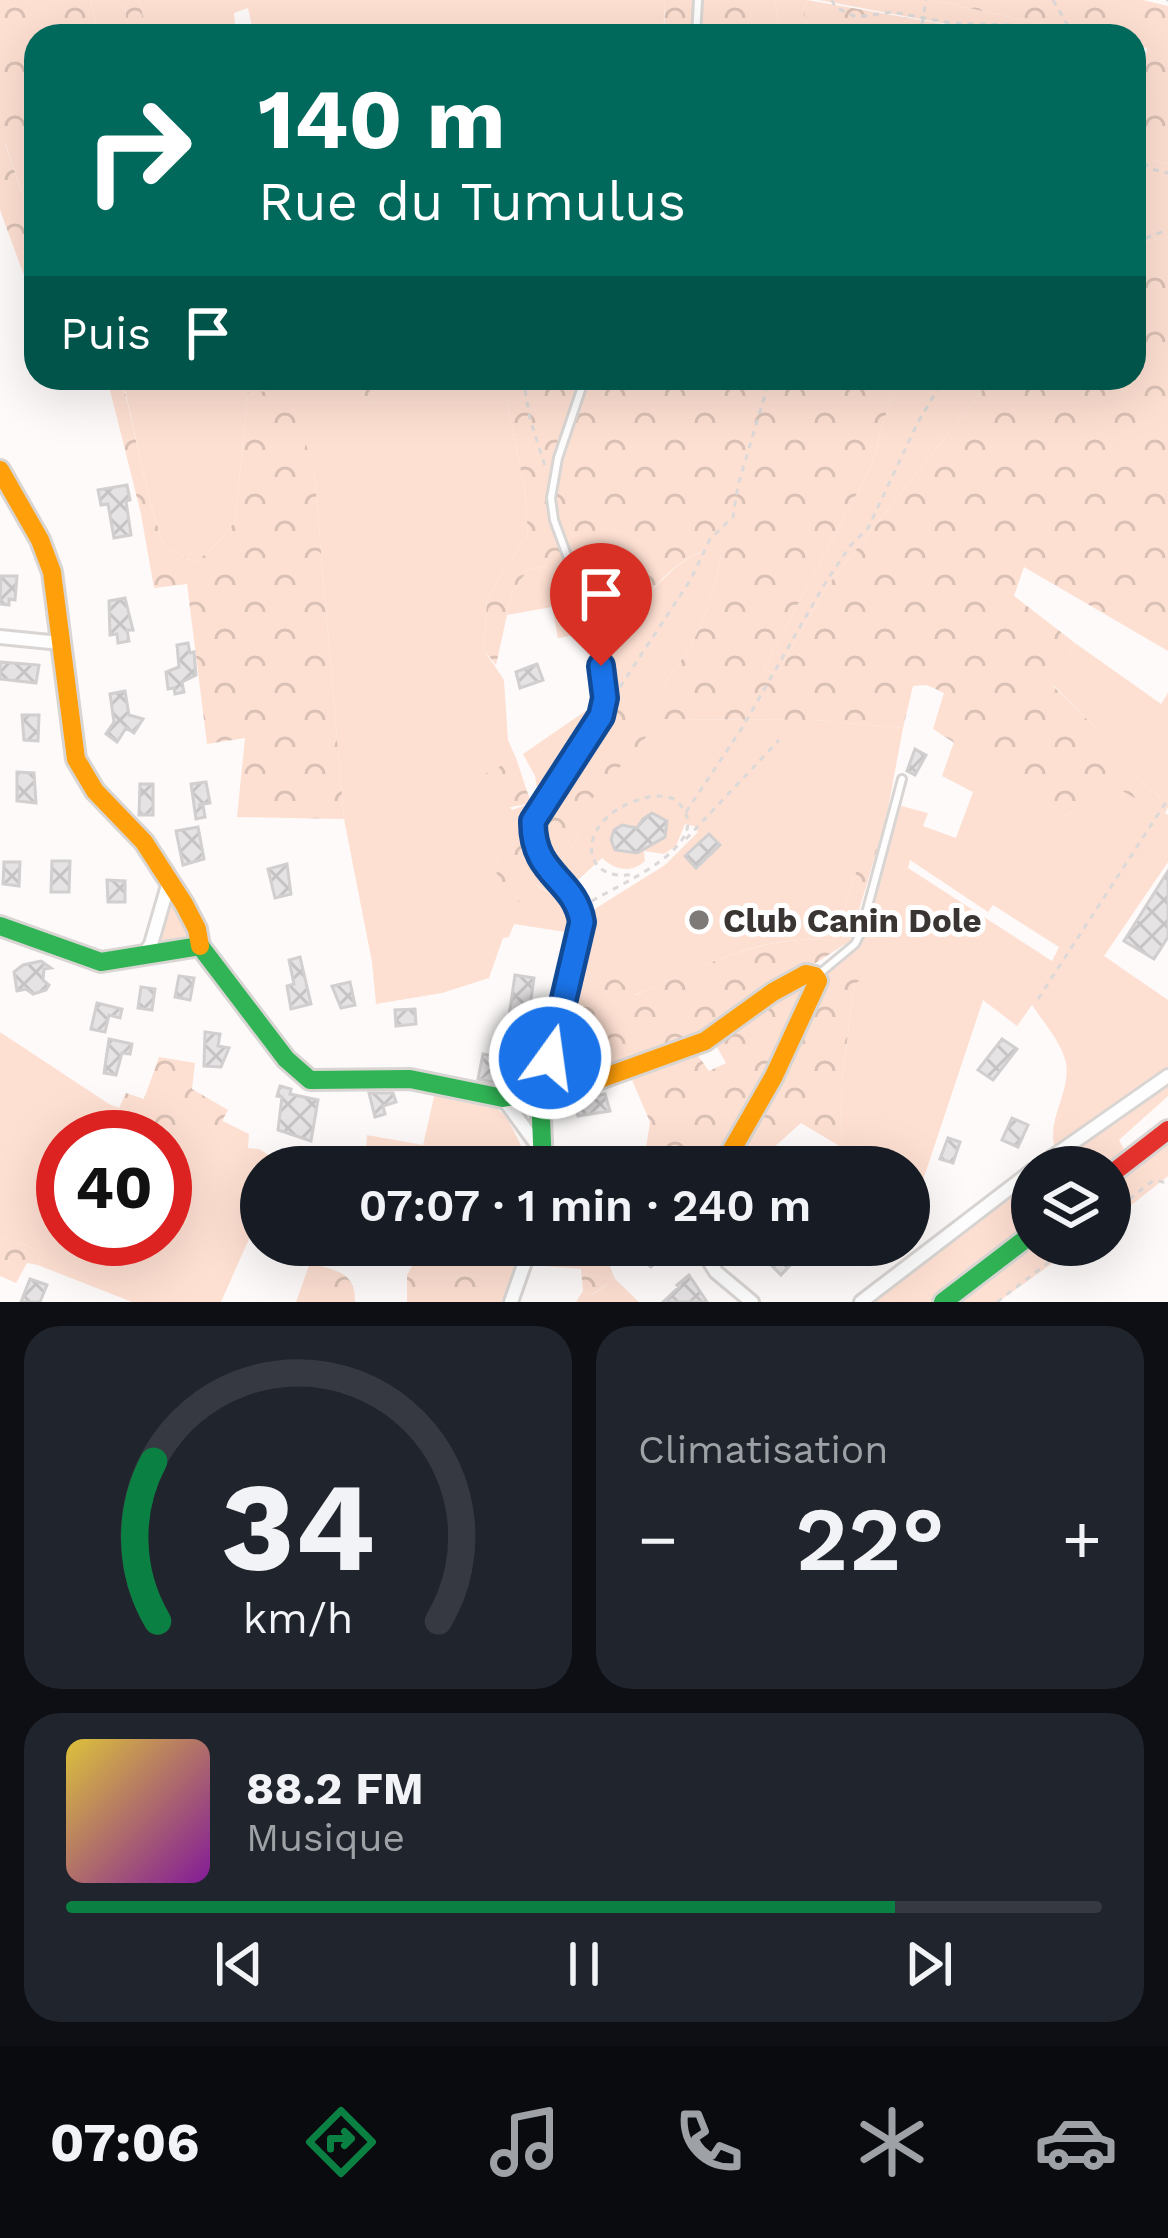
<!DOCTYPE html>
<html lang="fr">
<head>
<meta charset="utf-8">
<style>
	body { margin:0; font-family:"Work Sans",sans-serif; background:#20242c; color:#f1f3f6; height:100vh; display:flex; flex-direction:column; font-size:45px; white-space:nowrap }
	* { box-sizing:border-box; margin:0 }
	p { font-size:39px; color:#9ea1a6 }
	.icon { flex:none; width:66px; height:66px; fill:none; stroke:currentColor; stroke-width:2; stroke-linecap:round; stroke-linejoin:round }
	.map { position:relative; height:1302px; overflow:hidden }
	.drawer { display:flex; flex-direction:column; gap:24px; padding:24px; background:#0d0f14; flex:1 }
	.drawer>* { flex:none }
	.top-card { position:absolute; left:24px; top:24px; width:1122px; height:366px; border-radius:36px; box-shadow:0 12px 48px #0002; background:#00695c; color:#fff; overflow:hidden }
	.fabs { position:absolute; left:1011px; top:1146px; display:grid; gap:24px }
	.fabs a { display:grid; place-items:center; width:120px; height:120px; border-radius:50%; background:#171b24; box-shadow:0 12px 48px #0002; font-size:60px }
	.speed { position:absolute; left:36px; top:1110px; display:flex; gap:24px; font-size:60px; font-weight:700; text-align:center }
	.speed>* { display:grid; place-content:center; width:156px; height:156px; border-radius:50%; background:#171b24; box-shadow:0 12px 48px #0002; line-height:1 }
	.speed .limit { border:18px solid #d22; background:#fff; color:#111 }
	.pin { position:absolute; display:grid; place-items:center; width:102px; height:102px; color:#fff; margin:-123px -51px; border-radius:50% 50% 50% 0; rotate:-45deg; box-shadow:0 0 12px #0007 }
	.pin .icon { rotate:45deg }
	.me { position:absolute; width:132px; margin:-66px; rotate:14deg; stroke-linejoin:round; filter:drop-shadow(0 0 9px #0008) }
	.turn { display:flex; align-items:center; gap:42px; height:252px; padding:0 36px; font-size:54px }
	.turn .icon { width:156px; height:156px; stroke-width:2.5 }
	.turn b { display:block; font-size:84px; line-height:102px }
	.then { display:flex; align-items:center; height:114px; padding:0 36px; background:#0003; gap:24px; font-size:45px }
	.big { font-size:90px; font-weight:600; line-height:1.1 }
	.drawer .card { flex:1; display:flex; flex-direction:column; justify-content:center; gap:18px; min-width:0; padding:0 42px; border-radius:36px; background:#20242c }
	.drawer .dial { align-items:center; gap:0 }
	.dial svg { height:312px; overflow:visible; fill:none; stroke:#363941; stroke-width:7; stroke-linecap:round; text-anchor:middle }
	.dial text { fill:#f1f3f6; stroke:none }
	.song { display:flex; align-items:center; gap:36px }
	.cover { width:144px; height:144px; border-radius:18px; background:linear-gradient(135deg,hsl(50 70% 55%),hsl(290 70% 35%)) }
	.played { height:12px; border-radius:6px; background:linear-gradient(90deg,#0b8043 80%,#363941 80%) }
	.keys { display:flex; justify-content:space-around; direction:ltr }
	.heat { display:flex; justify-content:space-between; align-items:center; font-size:66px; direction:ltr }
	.drawer .tiles { flex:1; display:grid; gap:24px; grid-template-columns:1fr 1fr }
	.card:last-child { grid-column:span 2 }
	.trip { position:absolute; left:240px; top:1146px; width:690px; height:120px; border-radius:60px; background:#171b24; box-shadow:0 12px 48px #0002; font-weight:600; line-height:120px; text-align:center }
	.dock { display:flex; height:192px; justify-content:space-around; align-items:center; background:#090b0e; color:#9ea1a6 }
	.dock .icon { width:84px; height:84px }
	.dock .selected { color:#0b8043 }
	.dock b { font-size:54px; color:#f1f3f6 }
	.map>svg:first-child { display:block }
</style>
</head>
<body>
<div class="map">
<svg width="1168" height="1302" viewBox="0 0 1168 1302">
	<defs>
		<pattern id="forest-crowns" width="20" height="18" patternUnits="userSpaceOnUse" patternTransform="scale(3)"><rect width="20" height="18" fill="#fee0d2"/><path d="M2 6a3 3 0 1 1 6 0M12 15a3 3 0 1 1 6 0" fill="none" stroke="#dac1b5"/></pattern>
		<pattern id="building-cross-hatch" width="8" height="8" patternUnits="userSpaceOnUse" patternTransform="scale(3)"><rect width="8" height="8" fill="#e6e3e5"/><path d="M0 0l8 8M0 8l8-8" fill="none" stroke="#c6c3c5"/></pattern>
	</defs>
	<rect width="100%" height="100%" fill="#fdfaf9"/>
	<path fill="#fee0d2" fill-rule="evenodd" d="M90,0H130L125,4L127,36H100Z
		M139,0H665L663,36H254L248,8L234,13L236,36H148Z
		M774,0H807L803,11L811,36H782Z
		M819,0H932L1098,36H1011Z
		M36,138V232L5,143Z
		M1134,156L1168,164V237L1134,244Z
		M122,378H349L350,395L370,404L376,378H502L525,491L528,534L487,598L484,650L504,680L508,740L516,758L484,775L512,810L531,803L527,823L531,836L500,854L494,865L505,890L518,902L536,885L563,901L566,893L578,934L514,924L509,937L503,938L489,978L442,993L376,1004L372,962L344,819L314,470L248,392L235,522L209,552L194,562L165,547C145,495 136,433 122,378Z
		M896,378H992L825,589L777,674L763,670L871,467Z
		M711,549L721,555C712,614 690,656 650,700H626L611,708C611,663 594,620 579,578L583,577L602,629C645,613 664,560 711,549Z
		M546,566C571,581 574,608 582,634L558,638L552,607L507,615L512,592L528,570Z
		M1075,643L1161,704L1168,693V807L1165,813L1168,815V862L1104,956L1168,1000V1070L1055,1148C1046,1120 1071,1092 1066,1063C1062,1043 1043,1022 1032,1005L1017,1026L983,1000L918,1195L909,1189V1167H873L841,1147L842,1082L854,985L872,969L855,948L866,930L901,806L928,813L923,826L956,838L973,792L942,776L954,742L1067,816L1099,777L1152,807L1160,797L1124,768L1125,758L1053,685ZM910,860L988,912L993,905L1059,947L1052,961L908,868Z
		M600,701L539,799L535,776L523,754Z
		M662,719L813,720L903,728L886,819L876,814L833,941C763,931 698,970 634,995L577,971L590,912L665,865L698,832L694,826L685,824L676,846L664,854L644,851L645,861C630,874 615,870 602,858L579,879L567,884L553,870L578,838L566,827Z
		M170,895L191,935L185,940L158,941Z
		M0,1032L109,1104L209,1142L221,1120L249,1134L248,1148L259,1149L283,1164L281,1167H261V1212L221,1302H132L38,1265L41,1251L0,1237ZM63,1137H165V1239H63Z
		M1168,1083V1096L1119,1140L1126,1153L1108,1167H1052Z
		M435,1092C508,1107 499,1099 531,1167L512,1155L479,1156L469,1152L467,1167H365L367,1135L423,1145Z
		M1168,1144V1176L1110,1222V1189Z
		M1032,1182V1225L930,1302H873Z
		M1036,1245H1078L998,1302H960Z
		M615,1279L639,1302H576L583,1291L592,1295Z"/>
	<path fill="url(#forest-crowns)" d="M0,0H90L100,36H36V138L5,144L36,232V308L0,210Z
		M130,0H139L148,36H127L125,3Z
		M665,0H774L782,36H664Z
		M807,0L1011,36H811L803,11Z
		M932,0H1143L1168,6V164L1134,156V55L1146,57L1147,48L1134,44V36H1098Z
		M1168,237V651L1024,567L1014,596L1075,643L1053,686L1126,758L1124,768L1160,797L1152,808L1100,778L1067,816L933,729L944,693L927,685L913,686L903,728L813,720L662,719L567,827L578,838L553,870L547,864L540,814L611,708L626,700H650C690,656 712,614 721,555L711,549C667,559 646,604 613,629H602L583,578L574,579L588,635L582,634C574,608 571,581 546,566L528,570L512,592L496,665L484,650L487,598L528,534L525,491L502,378H896L871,467L763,670L777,674L825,589L992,378H1134V244Z
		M107,378H121C136,432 145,496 165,547L194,562L209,552L235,522L248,392L290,391L314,470L344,819L237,817L245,738L207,744L187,584L154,588L141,514Z
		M349,378H376L370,405L356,408L350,395Z
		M516,758L531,803L502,809L483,775Z
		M876,813L886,819L850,941L705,1034L637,1065L571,1075L568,1069L572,1031L563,1030L577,971L613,975L635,995C698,969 763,932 833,941Z
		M526,837L566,893L563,901L537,885L518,902L506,901L494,865L500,854Z
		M855,948L873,969L854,985L842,1082L841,1147L801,1123L752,1167H643L650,1122L629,1073L694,1050L709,1071L726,1063L713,1040L761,1005L823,975Z
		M159,1057L195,1063L192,1089L228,1110L210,1143L119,1108L126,1093L144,1099Z
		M0,1237L41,1251L38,1265L27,1263L16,1283L0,1276Z
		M424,1245H487L505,1256L508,1245H523L502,1302H407V1275Z
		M537,1245H630L610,1267L615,1279L591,1295L583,1291L581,1269L531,1265Z
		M310,1263C335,1270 356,1272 355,1302H296Z"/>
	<path fill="url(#building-cross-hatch)" stroke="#d2cfd0" stroke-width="3" d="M127,485L130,500L126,501L131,535L114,538L108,504L101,505L98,490Z
		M1,576H17L15,600L9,599V605L0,604Z
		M125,598L133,630H127L129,641L118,643L117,634L110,635L109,601Z
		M188,643L190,653L194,652L196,675L182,682L184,692L175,694L174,688L168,689L166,672L179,667L177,645Z
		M0,662L39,665L36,683L0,679Z
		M537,664L543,680L520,688L516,672Z
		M125,691L129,715L143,719L134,733L126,728L117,742L106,734L114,722L110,694Z
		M22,715H39L38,741L24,740Z
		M915,749L926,755L915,775L907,771Z
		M17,772L34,773L36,803L17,801Z
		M206,782L210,803L198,805H203L205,817L196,819L191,784Z
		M140,784H153V815H139Z
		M652,813L667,821L665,837L637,853L615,850L611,840L614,830L622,825L637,828L643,819Z
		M198,827L204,859L183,865L176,831Z
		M709,834L720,845L696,868L685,856Z
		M52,861H70L69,892H51Z
		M4,862H20L19,886L3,884Z
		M287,864L291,894L275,898L268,869Z
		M1168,871V937L1154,959L1124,941Z
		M107,880L125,881V902H108Z
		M300,957L311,1004L291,1009L287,986L294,984L289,960Z
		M41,961L51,968L44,969L43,980L49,985L46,990L33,994L26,989L17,991L14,972L23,965Z
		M515,975L534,978L528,1019L509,1016Z
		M179,976L194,978L190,1000L175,997Z
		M350,982L355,1005L341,1008L332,986Z
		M141,987L155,989L152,1010L138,1008Z
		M97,1003L122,1009L120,1018L109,1015L105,1032L91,1029Z
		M415,1009L416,1024L396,1026L395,1010Z
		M205,1032L220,1034L218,1046L229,1048L221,1067L204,1066Z
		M109,1039L132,1044L130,1054L122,1053L116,1075L104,1073Z
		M1002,1039L1017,1049L993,1080L978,1070Z
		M483,1054L502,1058L498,1083L478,1079Z
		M280,1086L291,1089L290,1094L318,1100L311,1141L278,1130L282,1097L277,1096Z
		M369,1093H393L396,1102L383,1106L385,1114L375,1117Z
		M605,1094L610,1111L578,1116L574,1100Z
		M1012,1118L1028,1125L1018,1147L1002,1140Z
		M948,1138L960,1142L953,1163L940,1159Z
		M909,1195L928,1205L917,1223L909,1218Z
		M649,1245L666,1249L651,1267L639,1257Z
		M786,1246L798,1257L781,1275L770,1264Z
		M689,1275L707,1302H663L679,1287L677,1285Z
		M30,1279L47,1285L40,1302H21Z"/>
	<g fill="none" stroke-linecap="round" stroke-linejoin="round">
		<defs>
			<path id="lane" d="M696,36L698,0
				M585,378L558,458L551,498L554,520L589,615L600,661
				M819,974L855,944L861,932L902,779"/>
			<path id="street" d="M0,637L60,643
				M144,955L151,944L169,882
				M503,1098L540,1149
				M1038,1167L1168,1076
				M699,1245L716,1272L752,1302
				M511,1302L531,1245
				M861,1302L1032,1171"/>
			<path id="fast" d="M0,926L101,962L200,946L286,1059L310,1080L410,1079L503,1098L597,1080
				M543,1167L540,1094L582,922C571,881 536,868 533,821L601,716L605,697L601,666
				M943,1302L1032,1234"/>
			<path id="slow" d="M0,470L40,540L52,572L76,759L95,791L144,842L184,904L197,929L200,946
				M597,1080L705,1041L773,992L806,974L815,976L818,981L774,1076L722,1167"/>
			<path id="jam" d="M1110,1175L1168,1130"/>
		</defs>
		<use href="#lane" stroke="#d9d5d3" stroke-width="12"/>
		<use href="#street" stroke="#d9d5d3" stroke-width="18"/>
		<use href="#fast" stroke="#d9d5d3" stroke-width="24"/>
		<use href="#slow" stroke="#d9d5d3" stroke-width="24"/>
		<use href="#jam" stroke="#d9d5d3" stroke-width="24"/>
		<path stroke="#dcd9d8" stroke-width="3" stroke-dasharray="6 6" stroke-linecap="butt" d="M832,0L835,7L856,17L893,12L951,23L1010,25L1056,36
			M1053,0L1074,36
			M1166,0H1168
			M920,36L926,0
			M1134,155L1151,169L1168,173
			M1134,242L1168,230
			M523,378L530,419L546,469
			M620,687L691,579L710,539L733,517L738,485L770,378
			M686,812L742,728L824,585L850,546L868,528L917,424L944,378
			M686,839L779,740
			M592,901C621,883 725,841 674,799C660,794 649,796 635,801C574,823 580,885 635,874
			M1038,999L1168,799
			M1110,1214L1154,1180L1168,1183
			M997,1302L1071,1245"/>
		<use href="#lane" stroke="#fffefe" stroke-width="6"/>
		<use href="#street" stroke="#fffefe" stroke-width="12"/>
		<use href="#fast" stroke="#30b455" stroke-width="18"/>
		<use href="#slow" stroke="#ff9f0a" stroke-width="18"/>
		<use href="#jam" stroke="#e5322d" stroke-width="18"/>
	</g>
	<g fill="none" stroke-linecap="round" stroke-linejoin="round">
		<defs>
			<path id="route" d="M550,1058L582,922C575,878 532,876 533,821L601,716L605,698L601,666"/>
		</defs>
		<use href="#route" stroke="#114b97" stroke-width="30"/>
		<use href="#route" stroke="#1a73e8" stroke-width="21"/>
	</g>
	<circle fill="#7e7a78" stroke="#fff" stroke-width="4.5" cx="699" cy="920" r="12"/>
	<g text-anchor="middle" stroke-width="10" stroke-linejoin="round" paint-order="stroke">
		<g font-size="33" font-weight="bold" fill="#3a3533" stroke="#fff" text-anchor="start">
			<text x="723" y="932">Club Canin Dole</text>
		</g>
	</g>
</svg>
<div class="fabs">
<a><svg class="icon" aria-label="layers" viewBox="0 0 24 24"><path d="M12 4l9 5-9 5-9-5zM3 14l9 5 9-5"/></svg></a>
</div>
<div class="speed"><div class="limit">40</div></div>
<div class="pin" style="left:601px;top:666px;background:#d93025"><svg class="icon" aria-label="arrive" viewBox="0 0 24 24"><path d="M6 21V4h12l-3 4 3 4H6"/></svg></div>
<svg class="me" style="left:550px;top:1058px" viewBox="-20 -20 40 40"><circle r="17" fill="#1a73e8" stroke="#fff" stroke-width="3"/><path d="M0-11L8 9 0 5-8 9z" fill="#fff"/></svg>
<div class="trip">07:07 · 1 min · 240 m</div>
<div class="top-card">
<div class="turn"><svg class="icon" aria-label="right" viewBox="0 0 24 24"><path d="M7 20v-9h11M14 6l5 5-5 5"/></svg><div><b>140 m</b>Rue du Tumulus</div></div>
<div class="then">Puis<svg class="icon" aria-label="arrive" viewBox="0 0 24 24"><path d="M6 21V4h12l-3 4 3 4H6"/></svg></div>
</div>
</div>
<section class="drawer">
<div class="tiles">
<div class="card dial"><svg viewBox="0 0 100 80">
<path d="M14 69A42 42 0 1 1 86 69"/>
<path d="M14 69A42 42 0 0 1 13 28" stroke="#0b8043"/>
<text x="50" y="56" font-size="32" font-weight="700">34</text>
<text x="50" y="72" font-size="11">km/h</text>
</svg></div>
<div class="card"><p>Climatisation</p>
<div class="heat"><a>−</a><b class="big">22°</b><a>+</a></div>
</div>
<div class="card">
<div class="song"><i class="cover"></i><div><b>88.2 FM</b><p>Musique</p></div></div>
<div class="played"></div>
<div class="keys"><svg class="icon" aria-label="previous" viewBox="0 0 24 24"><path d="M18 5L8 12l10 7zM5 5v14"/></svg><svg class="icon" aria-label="pause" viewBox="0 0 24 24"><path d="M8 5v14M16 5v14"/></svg><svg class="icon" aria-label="next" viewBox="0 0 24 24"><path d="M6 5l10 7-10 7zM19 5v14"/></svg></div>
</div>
</div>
</section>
<nav class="dock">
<b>07:06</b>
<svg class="icon selected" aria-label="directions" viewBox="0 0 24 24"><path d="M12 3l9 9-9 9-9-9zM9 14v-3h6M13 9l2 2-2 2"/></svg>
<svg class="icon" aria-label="music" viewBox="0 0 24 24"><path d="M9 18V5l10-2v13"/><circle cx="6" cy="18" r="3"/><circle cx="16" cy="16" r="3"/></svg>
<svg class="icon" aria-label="phone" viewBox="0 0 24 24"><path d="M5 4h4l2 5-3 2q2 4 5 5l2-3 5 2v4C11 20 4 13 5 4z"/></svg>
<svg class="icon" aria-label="climate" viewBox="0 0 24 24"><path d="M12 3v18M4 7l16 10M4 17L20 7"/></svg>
<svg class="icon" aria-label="car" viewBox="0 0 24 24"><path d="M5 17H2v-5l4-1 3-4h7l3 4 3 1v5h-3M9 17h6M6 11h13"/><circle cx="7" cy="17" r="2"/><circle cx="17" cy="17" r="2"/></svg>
</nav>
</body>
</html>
